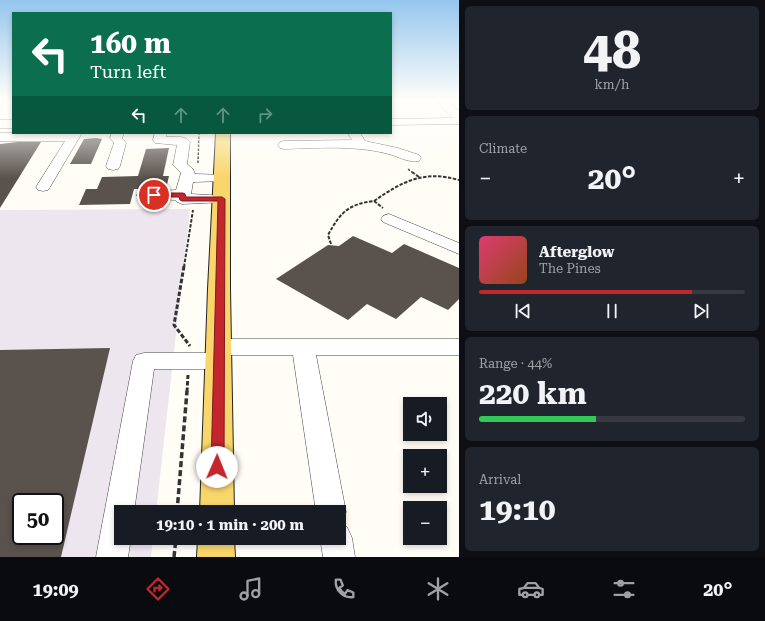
<!DOCTYPE html>
<html lang="en">
<head>
<meta charset="utf-8">
<style>
	body { margin:0; font-family:"Roboto Serif",serif; background:#20242c; color:#f1f3f6; height:100vh; display:flex; flex-direction:column; font-size:15px; white-space:nowrap }
	* { box-sizing:border-box; margin:0 }
	p { font-size:13px; color:#9ea1a6 }
	.icon { flex:none; width:22px; height:22px; fill:none; stroke:currentColor; stroke-width:2; stroke-linecap:round; stroke-linejoin:round }
	.map { position:relative; flex:1; overflow:hidden }
	.sheet { display:flex; flex-direction:column; gap:6px; padding:6px; background:#0d0f14; width:306px }
	.sheet>* { flex:none }
	.guide { position:absolute; left:12px; top:12px; width:380px; height:122px; border-radius:0px; box-shadow:0 2px 6px #0003; background:#0b6e4f; color:#fff; overflow:hidden }
	.buttons { position:absolute; left:403px; top:397px; display:grid; gap:8px }
	.buttons a { display:grid; place-items:center; width:44px; height:44px; border-radius:0px; background:#171b24; box-shadow:0 2px 6px #0003; font-size:20px }
	.speed { position:absolute; left:12px; top:493px; display:flex; gap:8px; font-size:20px; font-weight:700; text-align:center }
	.speed>* { display:grid; place-content:center; width:52px; height:52px; border-radius:50%; background:#171b24; box-shadow:0 2px 6px #0003; line-height:1 }
	.speed .limit { border:2px solid #111; border-radius:6px; background:#fff; color:#111 }
	.pin { position:absolute; display:grid; place-items:center; width:34px; height:34px; color:#fff; margin:-17px; border:2px solid #fff; border-radius:50%; box-shadow:0 1px 4px #0007 }
	.me { position:absolute; width:44px; margin:-22px; rotate:1deg; stroke-linejoin:round; filter:drop-shadow(0 0 3px #0008) }
	.turn { display:flex; align-items:center; gap:14px; height:84px; padding:0 12px; font-size:18px }
	.turn .icon { width:52px; height:52px; stroke-width:2.5 }
	.turn b { display:block; font-size:28px; line-height:34px }
	.lanes { display:flex; align-items:center; height:38px; padding:0 12px; background:#0003; justify-content:center; gap:20px; direction:ltr }
	.lanes .off { opacity:.35 }
	.big { font-size:30px; font-weight:700; line-height:1.1 }
	.sheet .card { flex:1; display:flex; flex-direction:column; justify-content:center; gap:6px; min-width:0; padding:0 14px; border-radius:6px; background:#20242c }
	.sheet .dial { align-items:center; gap:0 }
	.dial b { font-size:52px; line-height:1 }
	.song { display:flex; align-items:center; gap:12px }
	.cover { width:48px; height:48px; border-radius:6px; background:linear-gradient(135deg,hsl(340 70% 55%),hsl(20 70% 35%)) }
	.played { height:4px; border-radius:2px; background:linear-gradient(90deg,#c4262e 80%,#363941 80%) }
	.keys { display:flex; justify-content:space-around; direction:ltr }
	.heat { display:flex; justify-content:space-between; align-items:center; font-size:22px; direction:ltr }
	.charge { height:6px; border-radius:3px; background:linear-gradient(90deg,#34c759 44%,#363941 0) }
	.trip { position:absolute; left:114px; top:505px; width:232px; height:40px; border-radius:0px; background:#171b24; box-shadow:0 2px 6px #0003; font-weight:700; line-height:40px; text-align:center }
	.menu { display:flex; height:64px; justify-content:space-around; align-items:center; background:#090b0e; color:#9ea1a6 }
	.menu .icon { width:28px; height:28px }
	.menu .current { color:#c4262e }
	.menu b { font-size:18px; color:#f1f3f6 }
	main { display:flex; flex:1; min-height:0 }
	.map>svg:first-child { display:block }
</style>
</head>
<body>
<main>
<div class="map">
<svg width="459" height="557" viewBox="0 0 459 557">
	<rect width="100%" height="100%" fill="#fffdf5"/>
	<path fill="#eee6ef" fill-rule="evenodd" d="M190,209L156,512H121V538H153L151,557H0V210ZM21,502H55V536H21Z"/>
	<path fill="#5a524d" fill-rule="evenodd" d="M96,138L102,139L91,164H70L84,139Z
		M18,142H41L0,208V144Z
		M169,148L163,176H169L166,189H134L130,204L79,205L86,189H97L102,177L138,176L146,149Z
		M353,236L392,253L404,244L459,268V299L448,310L421,297L396,319L367,304L348,320L276,279L328,245L339,246Z
		M110,348L61,557H0V350ZM21,502H55V536H21Z"/>
	<g fill="none" stroke-linecap="round" stroke-linejoin="round">
		<defs>
			<path id="minor" d="M436,100H447L459,111V124L391,125V119L453,118Z
				M0,120H13V128H0Z
				M0,133H82L50,187L48,190L43,191L38,190L36,187L65,141H0Z
				M112,133H124L122,138L126,143L120,166L118,169L113,170L108,169L106,166L114,143L110,138Z
				M155,133H167L166,137C174,137 185,135 190,142L187,164L193,169L195,174L227,175L229,178L227,181L193,182L191,194L226,196L229,199L226,202L182,204L177,202L175,200L139,198L136,195L139,192L176,190L181,173L173,165L177,145L155,143L153,140Z
				M348,133H360L365,141L398,148L419,155L421,158L419,161C409,163 399,157 389,154C355,145 319,148 284,149L280,148L278,145L280,142L284,141L352,140Z
				M389,214L459,243V254L383,222L381,219L383,216Z
				M219,339H459V355H316L346,512L342,522L339,523V512H316L293,355H227L230,361L227,367L219,369H154L134,512H121V538H131L128,557H96L133,361L136,355L144,353H211L208,347L211,341Z
				M339,524L347,527L352,538L355,557H323L320,538H339Z"/>
			<path id="major" d="M216,133H230V289L234,512H200L208,289Z
				M198,538H234L235,557H197Z"/>
		</defs>
		<use href="#minor" stroke="#444" stroke-width="1"/>
		<use href="#major" stroke="#222" stroke-width="2"/>
		<path stroke="#333" stroke-width="1.5" stroke-dasharray="2.5 1.5" stroke-linecap="butt" d="M198,163L199,133
			M408,169L413,173"/>
		<path stroke="#333" stroke-width="2" stroke-dasharray="3.5 1.5" stroke-linecap="butt" d="M412,172L419,177
			M374,201C403,181 424,170 459,180
			M331,244L328,235C340,213 348,204 374,201L383,208
			M184,267L193,210"/>
		<path stroke="#333" stroke-width="3" stroke-dasharray="4.5 2" stroke-linecap="butt" d="M184,266L174,325L190,346
			M187,392L188,375"/>
		<path stroke="#333" stroke-width="3.5" stroke-dasharray="6 3" stroke-linecap="butt" d="M177,512L187,391
			M174,557L176,538"/>
		<use href="#minor" fill="#fff" fill-rule="evenodd"/>
		<use href="#major" fill="#f9d66b" fill-rule="evenodd"/>
	</g>
	<linearGradient id="sky" x2="0" y2="1"><stop stop-color="#95c6ee"/><stop offset="0.56" stop-color="#fffefa"/><stop offset="1" stop-color="#fffefa" stop-opacity="0"/></linearGradient>
	<rect width="459" height="178" fill="url(#sky)"/>
	<path fill="#c4262e" stroke="#7f191e" d="M154,193H183L185,194L186,197H222L225,199L224,467L222,471L217,473L213,471L211,467L218,201H182L180,200L179,197H152L150,195Z"/>
</svg>
<div class="buttons">
<a><svg class="icon" aria-label="sound" viewBox="0 0 24 24"><path d="M4 9h4l5-4v14l-5-4H4zM17 9q2 3 0 6"/></svg></a>
<a>+</a>
<a>−</a>
</div>
<div class="speed"><div class="limit">50</div></div>
<div class="pin" style="left:154px;top:195px;background:#d93025"><svg class="icon" aria-label="arrive" viewBox="0 0 24 24"><path d="M6 21V4h12l-3 4 3 4H6"/></svg></div>
<svg class="me" style="left:217px;top:467px" viewBox="-20 -20 40 40"><circle r="19" fill="#fff"/><path d="M0-13L10 11 0 6-10 11z" fill="#c4262e"/></svg>
<div class="trip">19:10 · 1 min · 200 m</div>
<div class="guide">
<div class="turn"><svg class="icon" aria-label="left" viewBox="0 0 24 24"><path d="M17 20v-9H6M10 6l-5 5 5 5"/></svg><div><b>160 m</b>Turn left</div></div>
<div class="lanes"><svg class="icon" aria-label="left" viewBox="0 0 24 24"><path d="M17 20v-9H6M10 6l-5 5 5 5"/></svg><svg class="icon off" aria-label="ahead" viewBox="0 0 24 24"><path d="M12 20V5M6 11l6-6 6 6"/></svg><svg class="icon off" aria-label="ahead" viewBox="0 0 24 24"><path d="M12 20V5M6 11l6-6 6 6"/></svg><svg class="icon off" aria-label="right" viewBox="0 0 24 24"><path d="M7 20v-9h11M14 6l5 5-5 5"/></svg></div>
</div>
</div>
<section class="sheet">
<div class="card dial"><b>48</b><p>km/h</p></div>
<div class="card"><p>Climate</p>
<div class="heat"><a>−</a><b class="big">20°</b><a>+</a></div>
</div>
<div class="card">
<div class="song"><i class="cover"></i><div><b>Afterglow</b><p>The Pines</p></div></div>
<div class="played"></div>
<div class="keys"><svg class="icon" aria-label="previous" viewBox="0 0 24 24"><path d="M18 5L8 12l10 7zM5 5v14"/></svg><svg class="icon" aria-label="pause" viewBox="0 0 24 24"><path d="M8 5v14M16 5v14"/></svg><svg class="icon" aria-label="next" viewBox="0 0 24 24"><path d="M6 5l10 7-10 7zM19 5v14"/></svg></div>
</div>
<div class="card"><p>Range · 44%</p><b class="big">220 km</b><div class="charge"></div></div>
<div class="card"><p>Arrival</p><b class="big">19:10</b></div>
</section>
</main>
<nav class="menu">
<b>19:09</b>
<svg class="icon current" aria-label="directions" viewBox="0 0 24 24"><path d="M12 3l9 9-9 9-9-9zM9 14v-3h6M13 9l2 2-2 2"/></svg>
<svg class="icon" aria-label="music" viewBox="0 0 24 24"><path d="M9 18V5l10-2v13"/><circle cx="6" cy="18" r="3"/><circle cx="16" cy="16" r="3"/></svg>
<svg class="icon" aria-label="phone" viewBox="0 0 24 24"><path d="M5 4h4l2 5-3 2q2 4 5 5l2-3 5 2v4C11 20 4 13 5 4z"/></svg>
<svg class="icon" aria-label="climate" viewBox="0 0 24 24"><path d="M12 3v18M4 7l16 10M4 17L20 7"/></svg>
<svg class="icon" aria-label="car" viewBox="0 0 24 24"><path d="M5 17H2v-5l4-1 3-4h7l3 4 3 1v5h-3M9 17h6M6 11h13"/><circle cx="7" cy="17" r="2"/><circle cx="17" cy="17" r="2"/></svg>
<svg class="icon" aria-label="filters" viewBox="0 0 24 24"><path d="M4 7h16M4 17h16"/><circle cx="9" cy="7" r="2"/><circle cx="15" cy="17" r="2"/></svg>
<b>20°</b>
</nav>
</body>
</html>
